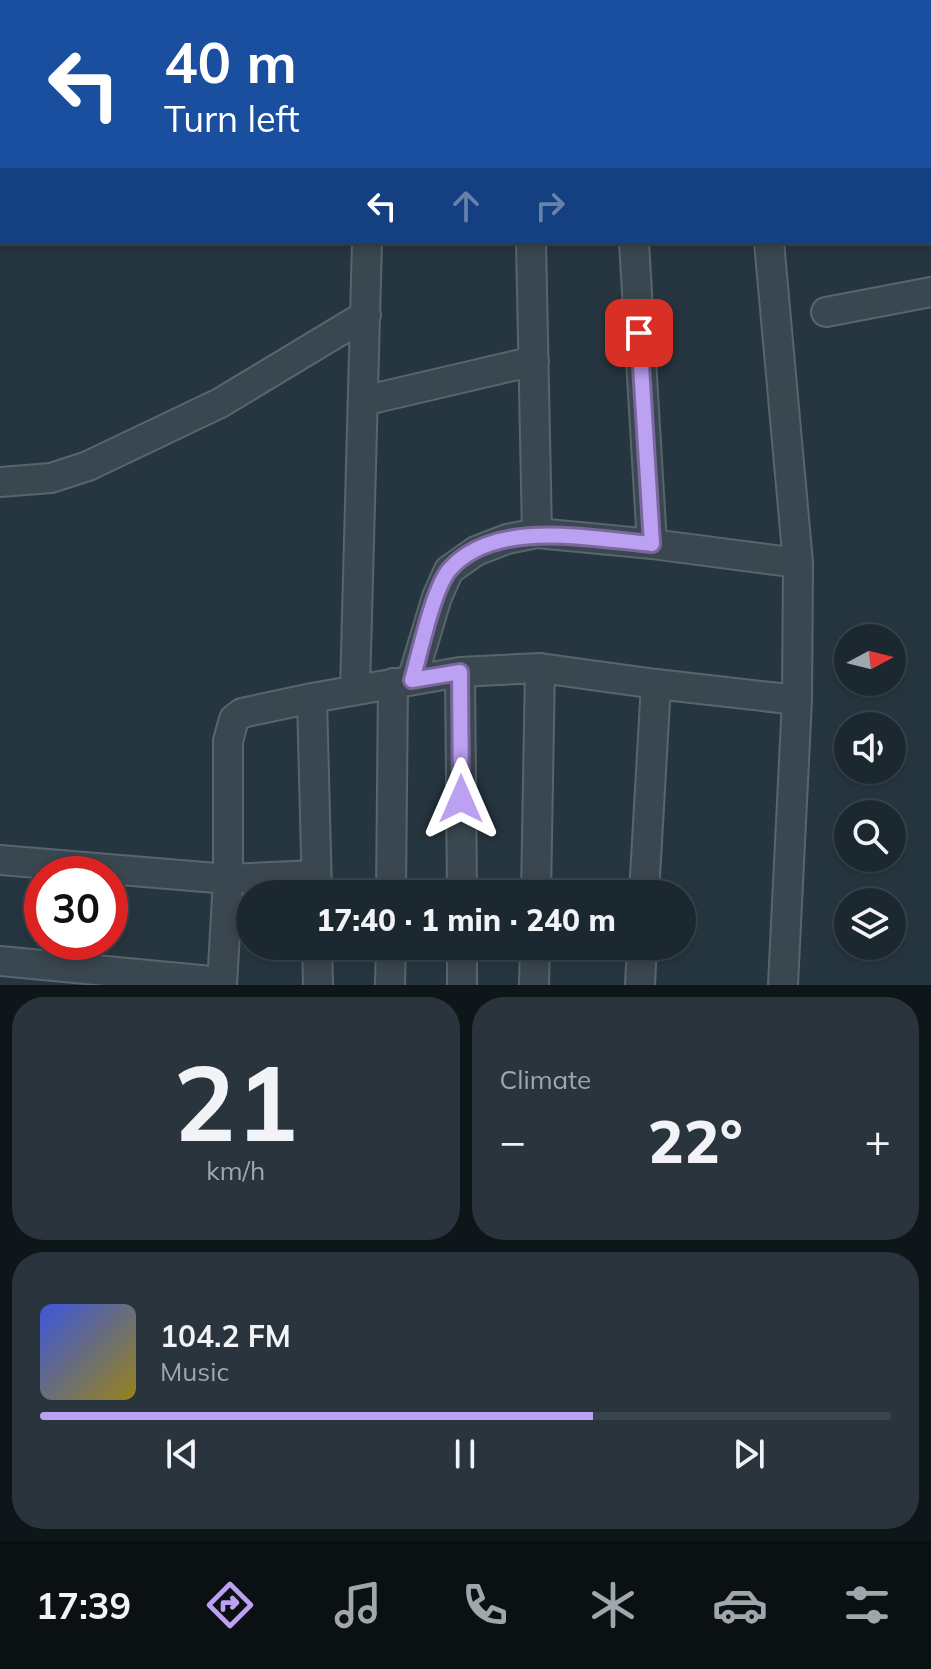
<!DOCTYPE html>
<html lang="en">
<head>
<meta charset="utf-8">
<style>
	body { margin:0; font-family:Mulish,sans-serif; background:#29343c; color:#f1f3f6; height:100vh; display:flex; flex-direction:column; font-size:30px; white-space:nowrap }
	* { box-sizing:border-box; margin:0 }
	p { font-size:26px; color:#a0a6ab }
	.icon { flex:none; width:44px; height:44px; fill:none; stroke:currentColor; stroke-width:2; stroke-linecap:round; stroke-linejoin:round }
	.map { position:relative; height:985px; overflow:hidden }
	.side { display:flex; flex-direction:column; gap:12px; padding:12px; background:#0f161a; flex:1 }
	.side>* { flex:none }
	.hud { position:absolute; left:0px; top:0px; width:932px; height:244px; box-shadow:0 4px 12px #0003,0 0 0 2px #3a444c; background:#1a4fa0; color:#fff; overflow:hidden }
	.needle { width:52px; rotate:83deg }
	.fabs { position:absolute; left:834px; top:624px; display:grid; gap:16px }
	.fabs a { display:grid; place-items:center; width:72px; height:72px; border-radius:50%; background:#1c2830; box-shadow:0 4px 12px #0003,0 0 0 2px #3a444c; font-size:40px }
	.speed { position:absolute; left:24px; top:856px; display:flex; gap:16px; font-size:40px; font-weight:700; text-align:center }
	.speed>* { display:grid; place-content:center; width:104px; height:104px; border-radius:50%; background:#1c2830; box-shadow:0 4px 12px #0003,0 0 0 2px #3a444c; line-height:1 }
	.speed .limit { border:12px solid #d22; background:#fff; color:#111 }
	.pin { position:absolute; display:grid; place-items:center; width:68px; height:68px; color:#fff; margin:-34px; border-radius:16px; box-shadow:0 4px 12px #0006 }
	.me { position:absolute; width:88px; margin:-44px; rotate:0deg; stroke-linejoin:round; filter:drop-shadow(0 0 6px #0008) }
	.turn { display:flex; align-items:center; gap:28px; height:168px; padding:0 32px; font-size:36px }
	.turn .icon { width:104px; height:104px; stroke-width:2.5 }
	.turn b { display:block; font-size:56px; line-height:68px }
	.lanes { display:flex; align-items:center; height:76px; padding:0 32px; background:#0003; justify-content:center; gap:40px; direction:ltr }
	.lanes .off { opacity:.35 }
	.big { font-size:60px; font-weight:800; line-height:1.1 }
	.side .tile { flex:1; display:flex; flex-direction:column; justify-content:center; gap:12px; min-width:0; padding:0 28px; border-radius:32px; background:#29343c }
	.side .dial { align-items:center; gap:0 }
	.dial b { font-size:104px; line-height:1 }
	.song { display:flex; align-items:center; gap:24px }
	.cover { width:96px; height:96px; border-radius:12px; background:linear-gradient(135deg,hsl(230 70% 55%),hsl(50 70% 35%)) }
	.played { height:8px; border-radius:4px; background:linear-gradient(90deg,#bca0f2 65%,#3a444c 65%) }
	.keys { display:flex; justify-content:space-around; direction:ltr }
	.heat { display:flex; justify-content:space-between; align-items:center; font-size:44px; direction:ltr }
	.side .tiles { flex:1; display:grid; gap:12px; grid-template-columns:1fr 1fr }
	.tile:last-child { grid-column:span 2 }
	.trip { position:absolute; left:236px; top:880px; width:460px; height:80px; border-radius:40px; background:#1c2830; box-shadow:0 4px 12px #0003,0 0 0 2px #3a444c; font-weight:800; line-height:80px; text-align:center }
	.tabs { display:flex; height:128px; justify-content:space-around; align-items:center; background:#0b1013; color:#a0a6ab }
	.tabs .icon { width:56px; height:56px }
	.tabs .on { color:#bca0f2 }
	.tabs b { font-size:36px; color:#f1f3f6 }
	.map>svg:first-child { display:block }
</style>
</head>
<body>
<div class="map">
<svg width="931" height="985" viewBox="0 0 931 985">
	<rect width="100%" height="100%" fill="#263640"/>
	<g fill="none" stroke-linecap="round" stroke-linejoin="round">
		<defs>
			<path id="minor" d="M478,0L480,2
				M752,0V2
				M884,0L885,2
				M930,75L931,77
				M531,242L537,533
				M634,242L652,544
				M769,242L798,563L797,700L783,985
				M826,312L931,292
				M363,401L534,361
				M0,482L51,478L88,466L220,403L366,315
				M412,680L437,597L449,570L476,551L507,539L537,533L652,544L798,563
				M355,690L367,242
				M312,698L317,893
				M0,860L228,879L222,985
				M316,875L228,879V741L234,719L242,713L312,698L460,672
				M391,894L393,683
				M462,894L460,672L540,668L656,684
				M536,894L540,668
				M644,894L656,684L797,700
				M317,946L318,985
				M462,946V985
				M0,961L222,982
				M390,985L391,946
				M534,985L535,946
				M640,985L642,946"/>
		</defs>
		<use href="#minor" stroke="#58656d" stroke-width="32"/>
		<use href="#minor" stroke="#3a4750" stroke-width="28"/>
	</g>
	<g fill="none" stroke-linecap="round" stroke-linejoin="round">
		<defs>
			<path id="route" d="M461,799L460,672L412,680C420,653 433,588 450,569C496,518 592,539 652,544L639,333"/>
		</defs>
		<use href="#route" stroke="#7a689d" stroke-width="20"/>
		<use href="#route" stroke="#bca0f2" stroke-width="14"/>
	</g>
</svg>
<div class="fabs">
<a><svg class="needle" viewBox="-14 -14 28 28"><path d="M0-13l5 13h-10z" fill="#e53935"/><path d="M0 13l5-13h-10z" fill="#a0a6ab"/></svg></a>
<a><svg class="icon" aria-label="sound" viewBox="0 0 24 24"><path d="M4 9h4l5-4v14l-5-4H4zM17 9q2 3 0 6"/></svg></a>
<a><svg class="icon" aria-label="search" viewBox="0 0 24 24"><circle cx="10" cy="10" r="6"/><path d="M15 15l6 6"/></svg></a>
<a><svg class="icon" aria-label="layers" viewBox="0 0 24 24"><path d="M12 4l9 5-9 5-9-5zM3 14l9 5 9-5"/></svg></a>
</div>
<div class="speed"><div class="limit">30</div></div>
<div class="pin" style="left:639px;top:333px;background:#d93025"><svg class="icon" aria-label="arrive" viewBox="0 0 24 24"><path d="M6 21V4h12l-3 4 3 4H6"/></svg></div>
<svg class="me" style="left:461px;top:799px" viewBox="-20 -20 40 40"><path d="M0-17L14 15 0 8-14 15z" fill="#bca0f2" stroke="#fff" stroke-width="4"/></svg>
<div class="trip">17:40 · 1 min · 240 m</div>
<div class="hud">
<div class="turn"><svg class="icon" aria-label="left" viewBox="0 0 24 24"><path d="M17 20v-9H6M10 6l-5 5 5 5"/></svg><div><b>40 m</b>Turn left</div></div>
<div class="lanes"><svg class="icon" aria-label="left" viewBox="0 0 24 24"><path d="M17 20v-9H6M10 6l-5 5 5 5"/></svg><svg class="icon off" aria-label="ahead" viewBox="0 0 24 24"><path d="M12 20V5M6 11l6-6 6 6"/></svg><svg class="icon off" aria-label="right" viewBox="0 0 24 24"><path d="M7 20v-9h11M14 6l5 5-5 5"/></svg></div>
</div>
</div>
<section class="side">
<div class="tiles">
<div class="tile dial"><b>21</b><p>km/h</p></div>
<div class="tile"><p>Climate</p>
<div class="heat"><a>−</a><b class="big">22°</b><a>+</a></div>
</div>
<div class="tile">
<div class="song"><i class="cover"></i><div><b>104.2 FM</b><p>Music</p></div></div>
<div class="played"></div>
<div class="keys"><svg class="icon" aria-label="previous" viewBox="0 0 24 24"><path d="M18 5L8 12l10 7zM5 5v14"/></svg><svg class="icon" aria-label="pause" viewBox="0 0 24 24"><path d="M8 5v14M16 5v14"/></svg><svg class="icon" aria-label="next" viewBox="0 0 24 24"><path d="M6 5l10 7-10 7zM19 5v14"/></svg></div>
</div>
</div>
</section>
<nav class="tabs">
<b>17:39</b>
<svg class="icon on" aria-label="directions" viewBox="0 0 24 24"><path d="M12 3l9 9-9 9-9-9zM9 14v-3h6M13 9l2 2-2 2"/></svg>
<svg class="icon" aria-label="music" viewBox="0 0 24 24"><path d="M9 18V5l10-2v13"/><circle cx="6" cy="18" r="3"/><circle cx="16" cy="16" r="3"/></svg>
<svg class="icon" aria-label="phone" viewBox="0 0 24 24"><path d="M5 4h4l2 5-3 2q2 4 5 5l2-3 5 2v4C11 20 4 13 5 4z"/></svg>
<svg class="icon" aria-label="climate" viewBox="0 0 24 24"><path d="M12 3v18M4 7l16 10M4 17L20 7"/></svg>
<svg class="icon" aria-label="car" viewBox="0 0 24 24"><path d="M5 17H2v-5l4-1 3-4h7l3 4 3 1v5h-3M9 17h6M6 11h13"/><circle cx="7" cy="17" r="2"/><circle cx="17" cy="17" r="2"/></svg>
<svg class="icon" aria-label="filters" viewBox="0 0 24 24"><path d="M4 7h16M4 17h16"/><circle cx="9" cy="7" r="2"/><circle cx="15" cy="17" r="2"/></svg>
</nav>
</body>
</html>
